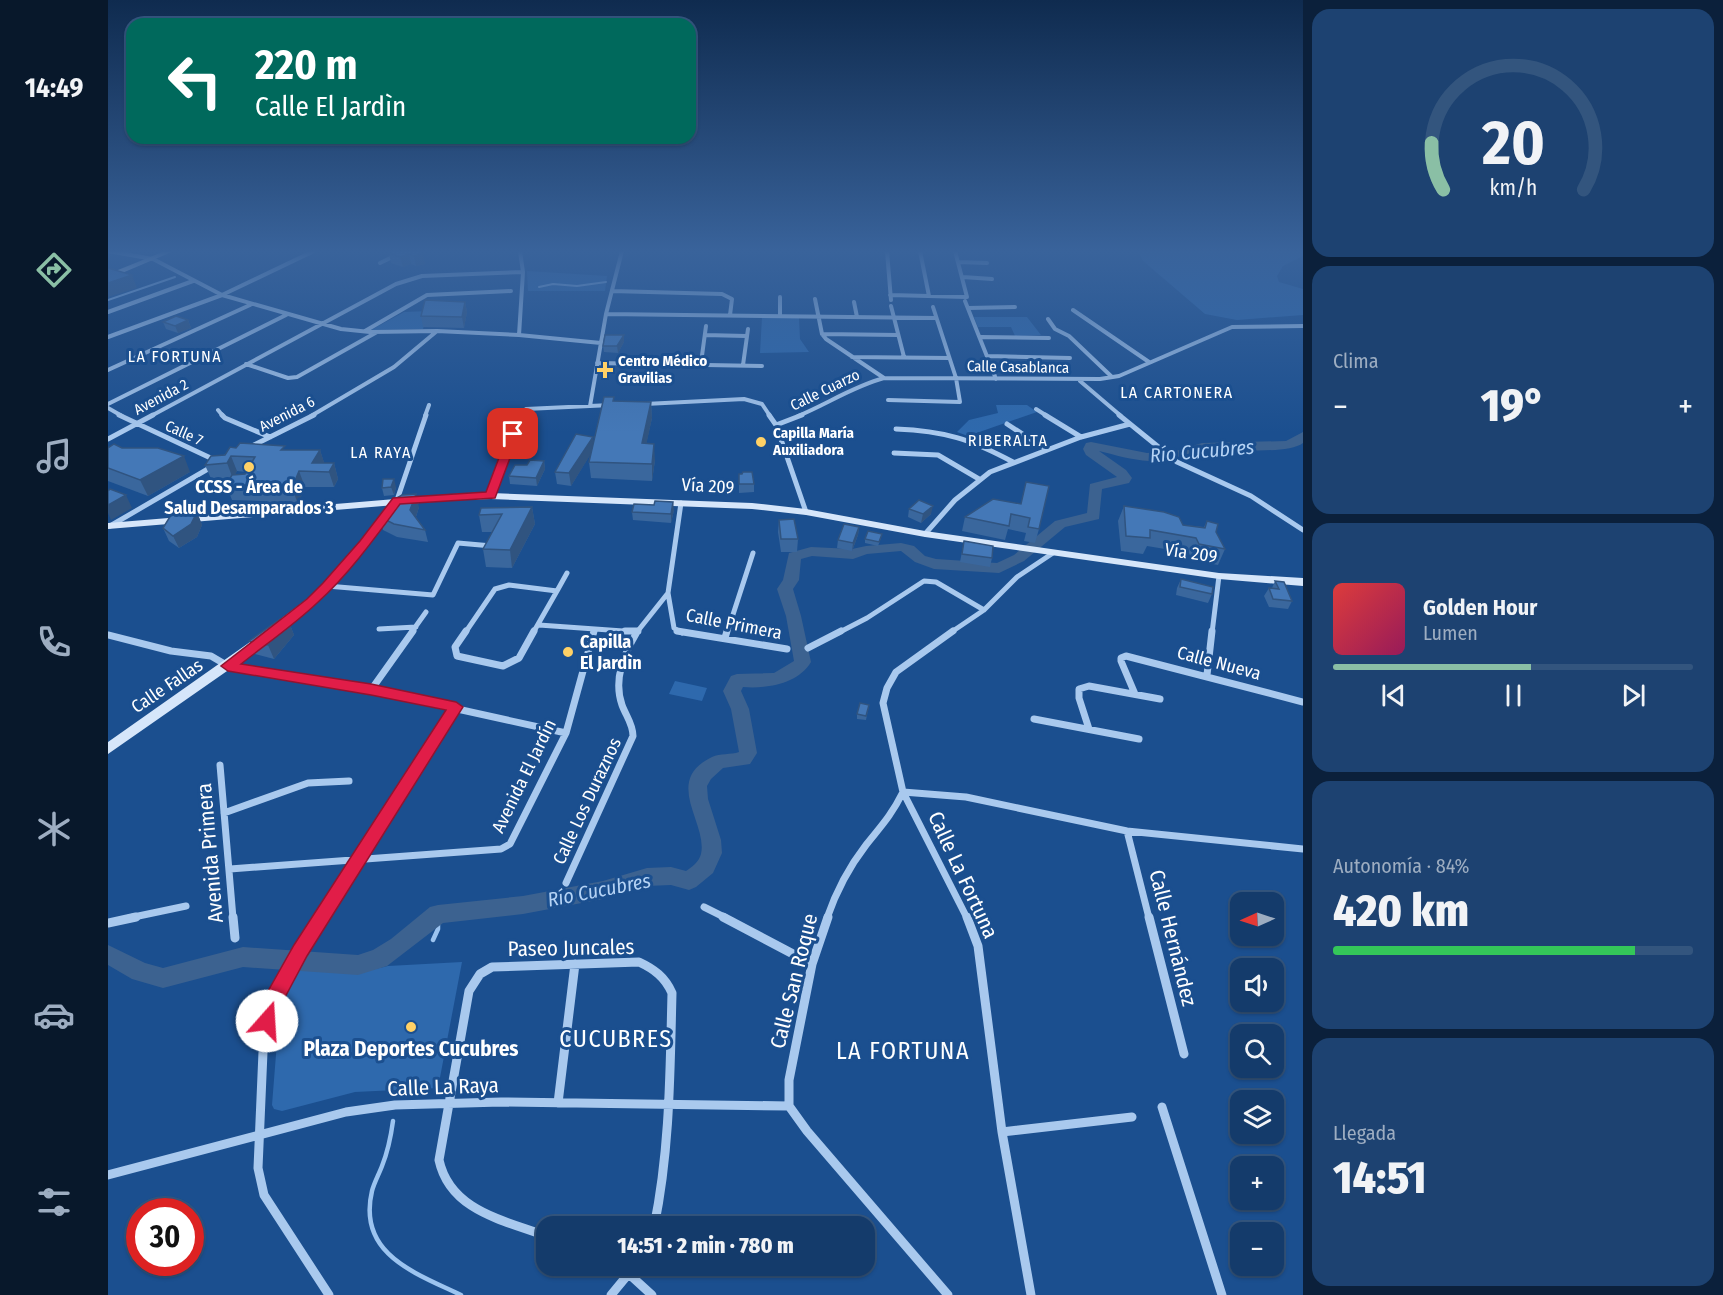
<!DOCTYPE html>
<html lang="es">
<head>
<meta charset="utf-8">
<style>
	body { margin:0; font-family:"Fira Sans Condensed",sans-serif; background:#1d4271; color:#f1f3f6; height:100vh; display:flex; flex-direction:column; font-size:22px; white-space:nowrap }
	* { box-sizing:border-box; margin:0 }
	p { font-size:20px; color:#9dadc1 }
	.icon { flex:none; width:33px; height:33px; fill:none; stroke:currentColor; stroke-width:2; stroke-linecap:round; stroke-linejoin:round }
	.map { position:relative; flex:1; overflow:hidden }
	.drawer { display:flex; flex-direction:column; gap:9px; padding:9px; background:#0b203b; width:420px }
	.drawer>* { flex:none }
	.hud { position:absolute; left:18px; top:18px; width:570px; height:126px; border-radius:18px; box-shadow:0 2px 4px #0004,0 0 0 2px #33557e; background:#00695c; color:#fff; overflow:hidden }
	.needle { width:39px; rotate:267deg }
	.buttons { position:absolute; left:1122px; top:892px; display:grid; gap:12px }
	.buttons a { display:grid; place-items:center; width:54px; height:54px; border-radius:12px; background:#143b6b; box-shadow:0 2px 4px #0004,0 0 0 2px #33557e; font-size:30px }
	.speed { position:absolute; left:18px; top:1198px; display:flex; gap:12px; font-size:30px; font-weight:700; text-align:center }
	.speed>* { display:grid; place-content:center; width:78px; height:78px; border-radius:50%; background:#143b6b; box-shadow:0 2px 4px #0004,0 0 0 2px #33557e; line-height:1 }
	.speed .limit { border:9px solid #d22; background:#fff; color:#111 }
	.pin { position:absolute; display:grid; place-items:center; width:51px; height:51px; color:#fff; margin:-26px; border-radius:12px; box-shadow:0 3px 9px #0006 }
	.me { position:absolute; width:66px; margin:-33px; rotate:19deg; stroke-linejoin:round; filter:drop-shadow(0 0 4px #0008) }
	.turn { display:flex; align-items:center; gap:21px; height:126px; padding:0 30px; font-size:27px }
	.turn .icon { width:78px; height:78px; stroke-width:2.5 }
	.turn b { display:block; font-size:42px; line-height:51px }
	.big { font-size:45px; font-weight:800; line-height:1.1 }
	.drawer .tile { flex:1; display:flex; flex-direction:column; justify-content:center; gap:9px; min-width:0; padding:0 21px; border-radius:18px; background:#1d4271 }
	.drawer .dial { align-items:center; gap:0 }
	.dial svg { height:156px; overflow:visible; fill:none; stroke:#33557e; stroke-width:7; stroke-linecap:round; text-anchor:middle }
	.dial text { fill:#f1f3f6; stroke:none }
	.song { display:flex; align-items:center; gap:18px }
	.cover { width:72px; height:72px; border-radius:9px; background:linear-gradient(135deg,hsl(0 70% 55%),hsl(330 70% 35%)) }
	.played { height:6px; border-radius:3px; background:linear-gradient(90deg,#8abfa5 55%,#33557e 55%) }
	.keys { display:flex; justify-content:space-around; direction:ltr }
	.heat { display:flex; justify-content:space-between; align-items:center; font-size:33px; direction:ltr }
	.charge { height:9px; border-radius:4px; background:linear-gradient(90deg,#34c759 84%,#33557e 0) }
	.trip { position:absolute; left:428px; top:1216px; width:339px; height:60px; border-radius:18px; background:#143b6b; box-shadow:0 2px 4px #0004,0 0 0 2px #33557e; font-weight:800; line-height:60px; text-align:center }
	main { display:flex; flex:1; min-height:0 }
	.tabs { display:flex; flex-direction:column; width:108px; justify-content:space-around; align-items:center; background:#08182b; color:#9dadc1 }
	.tabs .icon { width:42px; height:42px }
	.tabs .selected { color:#8abfa5 }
	.tabs b { font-size:27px; color:#f1f3f6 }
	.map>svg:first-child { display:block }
</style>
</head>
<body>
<main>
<nav class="tabs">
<b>14:49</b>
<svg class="icon selected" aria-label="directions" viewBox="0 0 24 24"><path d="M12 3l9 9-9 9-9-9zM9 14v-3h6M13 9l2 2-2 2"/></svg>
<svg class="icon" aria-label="music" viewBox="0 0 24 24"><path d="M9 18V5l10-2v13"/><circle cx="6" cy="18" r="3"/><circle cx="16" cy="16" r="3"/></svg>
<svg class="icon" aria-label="phone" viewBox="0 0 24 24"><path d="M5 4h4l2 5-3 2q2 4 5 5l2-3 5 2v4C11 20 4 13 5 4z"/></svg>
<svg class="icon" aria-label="climate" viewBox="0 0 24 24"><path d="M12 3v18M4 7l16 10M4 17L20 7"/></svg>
<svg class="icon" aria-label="car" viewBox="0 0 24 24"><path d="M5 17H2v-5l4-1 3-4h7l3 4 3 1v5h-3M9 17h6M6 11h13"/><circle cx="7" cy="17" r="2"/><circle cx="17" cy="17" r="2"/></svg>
<svg class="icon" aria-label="filters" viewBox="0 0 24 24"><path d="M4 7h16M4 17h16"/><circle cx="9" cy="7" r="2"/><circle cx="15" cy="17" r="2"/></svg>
</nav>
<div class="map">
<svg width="1195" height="1295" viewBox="0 0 1195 1295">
	<rect width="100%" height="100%" fill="#1b4f8f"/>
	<path fill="#2e69ad" d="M1031,251H1195V256L1175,266L1169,276L1171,282L1195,289V315L1129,320L1097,314L1034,260Z
		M419,271L499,276L497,291H420Z
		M320,311L315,329L263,330L296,312Z
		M654,317L691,318L692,339L701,352L652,353Z
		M866,317H919L933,335L907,336L903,327H870Z
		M888,405H919L929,412L860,436L849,432L861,420L890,413Z
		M567,681L599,688L594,701L561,694Z
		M354,962L330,1088L247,1092L174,1111L166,1109L164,1105L172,1004L192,966L263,970L280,966Z"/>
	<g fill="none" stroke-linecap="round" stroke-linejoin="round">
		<path stroke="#9cc4f0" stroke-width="2" d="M431,287L445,284L469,286L498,282
			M0,300L67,277"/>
		<path stroke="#9cc4f0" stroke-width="4" d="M330,914V918"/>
		<path stroke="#9cc4f0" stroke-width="4.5" d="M325,940L330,929V917
			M285,1121C283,1136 280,1151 274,1166C271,1174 266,1183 264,1191C249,1254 307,1273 353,1295"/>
		<path fill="#3c6290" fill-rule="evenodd" d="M1195,432V443C1178,456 1118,447 1095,451C1076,454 1060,461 1041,461C1024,460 1007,455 991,451L1018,470L1024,478L1021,483L994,489L991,519L957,527L916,561L891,573L826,569L807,562L793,551L759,554L745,559L704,556L693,559L691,580L685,589L693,616L703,662C690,684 658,689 635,687L633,691L641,709L649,753L642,764L615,768L603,779L599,786L600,799L613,840L614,853L605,873L588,887L581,890L563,885L539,886L495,899L415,914L335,923L279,966L250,975L135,967L55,988L24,979L0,965V945L37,963L55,968L135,947L250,955L265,950L283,939L322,907L330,905L415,896L495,881L539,868L563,867L578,871C584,867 591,862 593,854C600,823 554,781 604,757C612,753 623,755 631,752L623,709L615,691L623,676L629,674L666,673L686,661L678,616L669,589L675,580L681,553L703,547L744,549L758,546L793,543L806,546L817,556L828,559L889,563L906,555L947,521L979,513L982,484L1009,477L978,455L975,449L978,443L983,442L1039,453L1068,451L1094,443L1178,441Z"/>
		<path stroke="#a9c9ee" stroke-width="4" d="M0,251L45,259L114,295L233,329L262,332L329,331L411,335L493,343
			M779,251L783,300
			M812,251L821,296
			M851,262L879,263
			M272,263L297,251
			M855,277L884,279
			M504,291L614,294L624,299L622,315
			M782,295L859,297L847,251
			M672,297V316
			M707,299L714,334L718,339L776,378
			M857,301L888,379
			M746,302L749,317
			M783,306L796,357
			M860,308L907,307
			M965,310L1041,362
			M0,312L85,281
			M498,314L828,318
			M940,319L947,329L961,336L1004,377
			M257,331L319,295L403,291
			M714,334L790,335
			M411,335L415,272L412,251
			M597,335L638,336
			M0,337L114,295L206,251
			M873,337L941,338
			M880,356L962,358
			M744,357L841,358
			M489,363L654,366
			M593,363L598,326
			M138,364L180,378L189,377L269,332
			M635,365L640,329
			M0,370L142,305
			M972,381L1013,416
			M780,400L852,402L848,378L825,307
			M0,404L178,315
			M537,404L636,399L654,404L662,416
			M482,406L498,314L514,251
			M0,408L14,416
			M928,409L939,416
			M110,410L115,416
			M43,416L288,284L314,276L415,272
			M203,416L286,367L329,331
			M317,416L321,405
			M412,416L418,409L503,405
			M690,416C719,404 746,386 776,378L992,379L1011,376L1124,327L1195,326"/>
		<path stroke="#a9c9ee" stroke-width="5" d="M11,415L109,461
			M114,415L117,418L162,437
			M661,415L668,425L698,512
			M937,415L973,437
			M1011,415L1069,462L1143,496L1195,530
			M899,424L939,450
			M668,425L694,415
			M788,429C837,431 862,439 905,462
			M0,439L45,415
			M140,448L206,415
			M786,453L830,455L871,479
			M383,496L412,415
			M289,500L318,415
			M2,526L105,466
			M817,534L847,500L882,472L973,437L1022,424
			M219,586L325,595L350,543L384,546
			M449,591L459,573
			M560,593L566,628L574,633
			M431,625L487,629
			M271,629L308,627
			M303,633L318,612
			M357,633L387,589L401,585L449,591L425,633
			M486,633L487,629L529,632L560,593L573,503
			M619,633L645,553
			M730,633L759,618L816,581L828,582L876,610
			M842,633L876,610L909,577L945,553
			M1104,633L1111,576"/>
		<path stroke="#a9c9ee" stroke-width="7" d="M358,631L347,647L349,656L395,666L411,658L426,631
			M517,631H530
			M569,631L679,649
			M845,631L788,672L779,688L775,703L795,792L859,918
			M0,635L63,651L103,656L120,666L263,690L458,733
			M617,638L619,631
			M700,648L733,631
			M1099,675L1104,631
			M263,690L305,631
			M1027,694L1013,661V658L1018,656L1195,702
			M926,719L1031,739
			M981,729L971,698V689L981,686L1052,699
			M112,765L125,918
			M116,813L200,783L241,781
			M1019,831L1041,918
			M122,869L393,849L402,844L458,733L486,631
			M458,883L525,736C525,724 518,716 514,705C505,679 516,654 529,632
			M596,907L618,918
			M21,918L78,906
			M212,918L348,707
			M719,918C728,892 741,867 758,845C774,825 783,816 795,792L858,797L1019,831L1195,849"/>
		<path stroke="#a9c9ee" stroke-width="9" d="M125,917L127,938
			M213,917L165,1000L159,1021L155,1052L150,1168L156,1195L221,1295
			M615,917L704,964
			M720,917L704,964L681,1080V1106L699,1131L840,1295
			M859,917L870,946L894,1132L923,1295
			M1041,917L1076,1054
			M0,923L28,917
			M450,1103L467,964
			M1054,1107L1114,1295
			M894,1132L1024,1117
			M0,1175L238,1112L287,1105L393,1102L681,1106
			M438,1236C396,1220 342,1211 331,1160L361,991L372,974L384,967L531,962C546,969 557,977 564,993C562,1072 562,1150 546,1227
			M506,1266L522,1275L544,1295
			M503,1295L527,1266"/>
		<path fill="#d6e6fa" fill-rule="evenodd" d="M57,251H66L0,279V274Z
			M383,493L644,503L698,509L817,531L1111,573L1195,578V586L1111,579L817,537L698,515L644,509L383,499L347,500L0,529V523L347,494Z
			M283,506L288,509L239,572L207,605L132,662L0,754V742L149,637L199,599L232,567L279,507Z"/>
	</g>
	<path fill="#3a679d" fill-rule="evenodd" d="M311,251L317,264L308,266L303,264L295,267L283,263L281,253Z
		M357,302L359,312L356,328L315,327L313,316Z
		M80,320L83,328L70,333L58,329L55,322Z
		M516,342L510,353L496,352L495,346Z
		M506,401L543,402L544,418L538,444L547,460L544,481L483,478L481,462L483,453L463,486L449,484L447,472L485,437V444Z
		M0,448H14L82,472L40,496L0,481Z
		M128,448L178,450H212L216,463H226L230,479L226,487H197L190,504L154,505L153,501L124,500L118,485L121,479L104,481L97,465ZM129,471L138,472L137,474H127Z
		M436,461L437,469L429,486L402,484L401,476L419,465Z
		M631,474L646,484V492L631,493Z
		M288,487L286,495L276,496L274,488Z
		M912,504L931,529L927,543L916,541L918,533L900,529L897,540L854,531L857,517Z
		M1016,506L1075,525L1096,527L1099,521L1108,532L1117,549L1110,565L1084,560L1081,553L1039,546L1035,554L1013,551L1010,521Z
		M311,507L308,517L317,530L320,542L289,537L275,530L272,517Z
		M424,507L427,524L404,568L378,567L375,549L385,532H374L371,515Z
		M801,509L823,514L813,523L800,517Z
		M566,510L563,523L525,520L524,512Z
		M89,512L94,525L89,537L71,548L61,541L55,528Z
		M671,520L690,539L689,552H673L670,532Z
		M751,527L750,535L744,551L729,548L730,540Z
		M773,538L770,546L757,543V539Z
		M856,541L884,558L882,567L852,562Z
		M1073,579L1104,594L1100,603L1068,595L1069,588Z
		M1167,581L1184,601L1180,609L1161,607L1156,596L1161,588H1164Z
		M181,622L186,635L166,659L147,654L141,641L151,635Z
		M761,705L758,720L749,719V714Z"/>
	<path fill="#305480" d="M315,253L317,264L308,266L306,256Z
		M301,254L303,264L295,267L292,257Z
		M24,275L29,288L0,297V283Z
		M357,302L359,312L356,328L354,317Z
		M80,320L83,328L70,333L67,326Z
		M516,335V342L510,353L509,346Z
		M543,402L544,418L535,460L534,443Z
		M485,437L486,449L463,486L461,473Z
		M546,444L547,460L544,481V464Z
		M212,450L217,465L204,463Z
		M76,456L82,472L40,496L32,480Z
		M123,456L129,471L125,479L119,463Z
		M436,461L437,469L429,486L428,478Z
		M226,463L230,479L226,487L221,472Z
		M191,471L197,487L190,504L184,488Z
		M286,479L288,487L286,495L283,487Z
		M308,494L311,507L306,523L302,510Z
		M18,495L24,508L3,520L0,513V505Z
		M565,502L566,510L563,523V514Z
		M825,506L823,514L813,523L815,514Z
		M424,507L427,524L404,568L402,550Z
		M89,512L94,525L89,537L71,548L65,536Z
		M751,527L750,535L744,551L745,543Z
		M181,622L186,635L166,659L160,645Z"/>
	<path fill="#4478b7" stroke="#305480" stroke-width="1.5" d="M284,251H311L315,253L306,256L301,254L292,257L281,253Z
		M0,268L24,275L0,283Z
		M317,300L357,302L354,317L313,316Z
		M68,316L80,320L67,326L55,322Z
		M497,335H516L509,346H495Z
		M496,397H506L505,401L543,402L534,443L546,444L544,464L481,462Z
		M468,434L485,437L461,473L447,472Z
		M132,443L177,446L173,450H212L204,463H226L221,472L191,471L184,488L148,489L150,485H118L124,475L137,474L147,457L123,456L119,463L97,465L103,456L117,455L122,447L128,448Z
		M6,444L14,448H50L76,456L32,480L0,468V448Z
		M422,460L436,461L428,478L401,476L407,465H419Z
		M635,472H644L646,484H631V474H634Z
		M275,479H286L283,487L274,488Z
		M918,482L941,486L931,529L920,527L922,518L903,514L901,526L857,517L885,499L913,504Z
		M2,489L18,495L0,505V491Z
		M308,494L302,510L317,530L286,524L272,517L285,500L294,495Z
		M811,500L825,506L815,514L801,509Z
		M547,501L565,502L563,514L524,512L526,504L546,505Z
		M1016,506L1056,512L1071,517L1075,525L1097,528L1099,521L1110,524L1108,532L1117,549L1091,544L1088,538L1042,530V538L1018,536Z
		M424,507L402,550L375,549L394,514L371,515L373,508Z
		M89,512L83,524L65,536L55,528L63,515Z
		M686,519L690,539H673L671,520Z
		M736,524L751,527L745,543L730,540Z
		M760,531L774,534L771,542L757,539Z
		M856,541L885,546L884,558L854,554Z
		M1073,579L1105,587L1104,594L1072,587Z
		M1167,581L1176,582L1184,601L1165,599L1161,588L1171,589Z
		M172,619L181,622L160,645L141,641Z
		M752,703L761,705L758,716L749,714Z"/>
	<linearGradient id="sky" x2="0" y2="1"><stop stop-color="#0f2b4f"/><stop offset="0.58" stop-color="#39639b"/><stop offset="1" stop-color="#39639b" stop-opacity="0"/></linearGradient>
	<rect width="1195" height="433" fill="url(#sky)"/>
	<path fill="#e11d48" stroke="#92132f" stroke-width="1.5" d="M405,430L411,434L387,498L292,504C267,538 241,574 209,603C186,625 158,644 133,664L263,684L348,702L355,707L199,956L174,1003L166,1028L159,1030L152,1028L149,1021L155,1000L186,945L338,710L263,695L120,671L113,666L199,599L215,583L252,541L285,498L378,492L400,434Z"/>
	<g fill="#ffd166" stroke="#1b4f8f" stroke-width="2">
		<path d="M494 361h6v6h6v6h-6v6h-6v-6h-6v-6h6z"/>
		<circle cx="653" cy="442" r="6"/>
		<circle cx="141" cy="467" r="6"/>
		<circle cx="460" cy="652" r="6"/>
		<circle cx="303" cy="1027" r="6"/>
	</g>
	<g text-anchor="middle" stroke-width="6" stroke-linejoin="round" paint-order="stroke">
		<g font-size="15" font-weight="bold" fill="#fff" stroke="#1b4f8f" text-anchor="start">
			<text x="510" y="366">Centro Médico<tspan x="510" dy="17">Gravilias</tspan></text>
			<text x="665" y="438">Capilla María<tspan x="665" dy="17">Auxiliadora</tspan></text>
		</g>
		<g font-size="15" fill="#fff" stroke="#1b4f8f">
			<text transform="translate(910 367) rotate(1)" y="5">Calle Casablanca</text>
			<text transform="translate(717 390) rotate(-26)" y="5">Calle Cuarzo</text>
			<text transform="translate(53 397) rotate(-28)" y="5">Avenida 2</text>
			<text transform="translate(179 414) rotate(-27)" y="5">Avenida 6</text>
			<text transform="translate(76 433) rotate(24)" y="5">Calle 7</text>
		</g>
		<g font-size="16" letter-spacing="1.5" fill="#fff" stroke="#1b4f8f">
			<text x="67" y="362">LA FORTUNA</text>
			<text x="1069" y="398">LA CARTONERA</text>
			<text x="900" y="446">RIBERALTA</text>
			<text x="273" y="458">LA RAYA</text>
		</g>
		<g font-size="18" fill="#fff" stroke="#1b4f8f">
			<text transform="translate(600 486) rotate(3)" y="6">Vía 209</text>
			<text transform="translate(1083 553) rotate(8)" y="6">Vía 209</text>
			<text transform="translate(626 624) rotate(11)" y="6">Calle Primera</text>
			<text transform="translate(1111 663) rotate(15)" y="6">Calle Nueva</text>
			<text transform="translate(59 686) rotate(-34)" y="6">Calle Fallas</text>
			<text transform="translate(416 776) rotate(-64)" y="6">Avenida El Jardín</text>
			<text transform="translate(479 801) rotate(-65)" y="6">Calle Los Duraznos</text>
		</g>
		<g font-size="18" font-weight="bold" fill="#fff" stroke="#1b4f8f">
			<text x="141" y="493">CCSS - Área de<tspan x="141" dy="21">Salud Desamparados 3</tspan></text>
			<text x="472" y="648" text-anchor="start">Capilla<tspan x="472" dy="21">El Jardìn</tspan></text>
		</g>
		<g font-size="20" font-style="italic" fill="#b5d3f5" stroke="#1b4f8f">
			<text transform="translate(1094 451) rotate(-5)" y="7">Río Cucubres</text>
			<text transform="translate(491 890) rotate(-11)" y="7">Río Cucubres</text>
		</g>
		<g font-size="21" fill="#fff" stroke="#1b4f8f">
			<text transform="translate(102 853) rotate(-95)" y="7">Avenida Primera</text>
			<text transform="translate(855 875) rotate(65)" y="7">Calle La Fortuna</text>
			<text transform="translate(1065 938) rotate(76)" y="7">Calle Hernández</text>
			<text transform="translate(463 948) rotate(-1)" y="7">Paseo Juncales</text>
			<text transform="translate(686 981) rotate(-76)" y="7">Calle San Roque</text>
			<text transform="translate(335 1087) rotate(-2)" y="7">Calle La Raya</text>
		</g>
		<g font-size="21" font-weight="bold" fill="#fff" stroke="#1b4f8f">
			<text x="303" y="1056">Plaza Deportes Cucubres</text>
		</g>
		<g font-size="24" letter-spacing="1.5" fill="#fff" stroke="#1b4f8f">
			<text x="508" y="1047">CUCUBRES</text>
			<text x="795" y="1059">LA FORTUNA</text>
		</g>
	</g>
</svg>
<div class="buttons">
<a><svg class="needle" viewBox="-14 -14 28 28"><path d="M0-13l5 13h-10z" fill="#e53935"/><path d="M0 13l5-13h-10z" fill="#9dadc1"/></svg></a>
<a><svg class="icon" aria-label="sound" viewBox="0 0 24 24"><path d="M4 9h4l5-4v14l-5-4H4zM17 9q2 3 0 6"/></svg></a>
<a><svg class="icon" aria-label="search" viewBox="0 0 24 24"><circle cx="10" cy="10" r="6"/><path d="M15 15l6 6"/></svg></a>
<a><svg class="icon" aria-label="layers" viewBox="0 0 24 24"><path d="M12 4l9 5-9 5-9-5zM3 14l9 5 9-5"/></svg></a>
<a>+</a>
<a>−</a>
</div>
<div class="speed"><div class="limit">30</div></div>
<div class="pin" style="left:405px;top:434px;background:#d93025"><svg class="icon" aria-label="arrive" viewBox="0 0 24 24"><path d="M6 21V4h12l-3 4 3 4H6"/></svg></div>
<svg class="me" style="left:159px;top:1021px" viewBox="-20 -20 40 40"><circle r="19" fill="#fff"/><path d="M0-13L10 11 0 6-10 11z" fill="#e11d48"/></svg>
<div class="trip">14:51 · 2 min · 780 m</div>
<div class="hud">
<div class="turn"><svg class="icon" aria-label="left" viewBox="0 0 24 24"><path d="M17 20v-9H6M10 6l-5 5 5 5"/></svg><div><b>220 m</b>Calle El Jardìn</div></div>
</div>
</div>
<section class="drawer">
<div class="tile dial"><svg viewBox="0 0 100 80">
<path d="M14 69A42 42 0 1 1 86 69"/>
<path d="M14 69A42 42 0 0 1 8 45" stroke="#8abfa5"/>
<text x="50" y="56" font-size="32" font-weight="700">20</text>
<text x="50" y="72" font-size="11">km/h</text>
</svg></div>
<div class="tile"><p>Clima</p>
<div class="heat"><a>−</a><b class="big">19°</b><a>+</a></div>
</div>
<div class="tile">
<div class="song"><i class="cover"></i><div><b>Golden Hour</b><p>Lumen</p></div></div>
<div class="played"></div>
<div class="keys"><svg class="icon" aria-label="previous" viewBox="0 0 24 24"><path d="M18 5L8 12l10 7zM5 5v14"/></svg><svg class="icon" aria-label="pause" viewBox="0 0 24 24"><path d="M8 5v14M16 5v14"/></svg><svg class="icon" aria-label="next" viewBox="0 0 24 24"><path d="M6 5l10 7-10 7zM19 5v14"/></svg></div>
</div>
<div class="tile"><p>Autonomía · 84%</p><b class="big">420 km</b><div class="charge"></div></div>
<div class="tile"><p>Llegada</p><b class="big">14:51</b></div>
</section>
</main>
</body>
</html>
